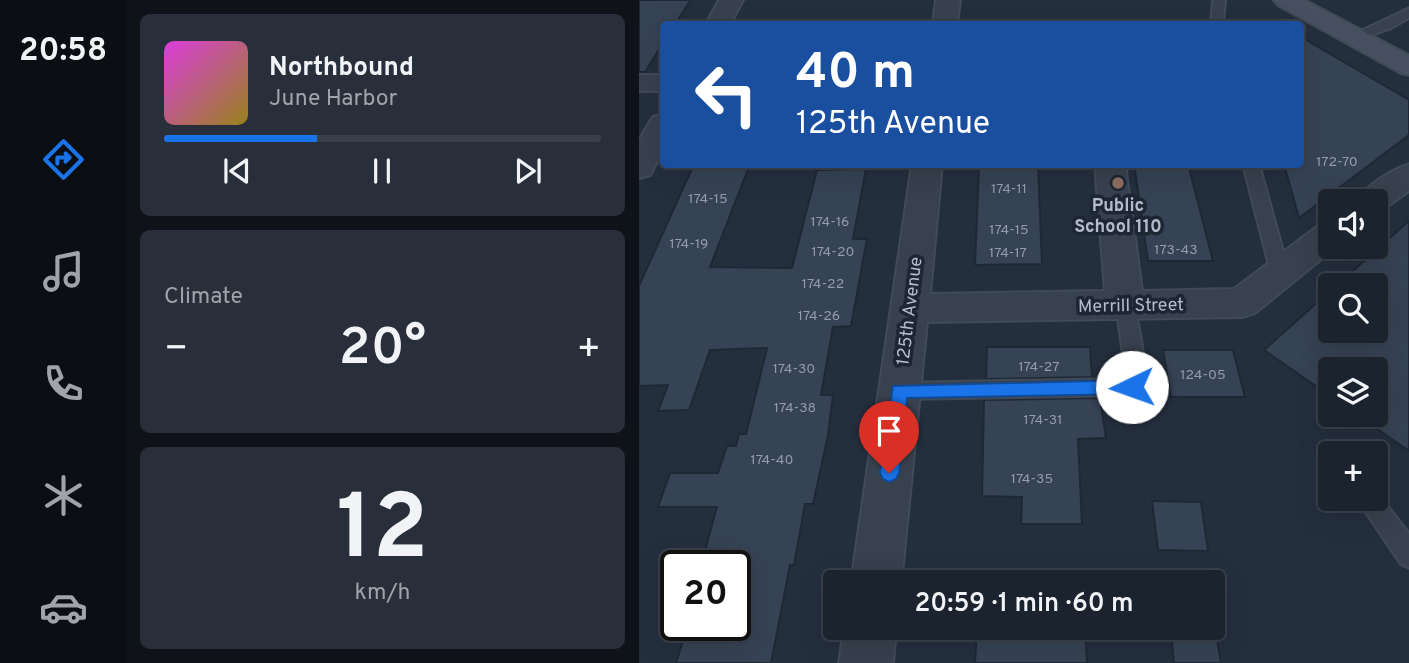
<!DOCTYPE html>
<html lang="en">
<head>
<meta charset="utf-8">
<style>
	body { margin:0; font-family:Overpass,sans-serif; background:#282f3a; color:#f1f3f6; height:100vh; display:flex; flex-direction:column; font-size:26px; white-space:nowrap }
	* { box-sizing:border-box; margin:0 }
	p { font-size:23px; color:#a0a4aa }
	.icon { flex:none; width:38px; height:38px; fill:none; stroke:currentColor; stroke-width:2; stroke-linecap:round; stroke-linejoin:round }
	.map { position:relative; flex:1; overflow:hidden }
	.side { display:flex; flex-direction:column; gap:14px; padding:14px; background:#0f1319; width:513px }
	.side>* { flex:none }
	.guide { position:absolute; left:21px; top:21px; width:644px; height:147px; border-radius:7px; box-shadow:0 7px 28px #0002,0 0 0 2px #39404a; background:#1a4fa0; color:#fff; overflow:hidden }
	.buttons { position:absolute; left:679px; top:189px; display:grid; gap:14px }
	.buttons a { display:grid; place-items:center; width:70px; height:70px; border-radius:7px; background:#1b232e; box-shadow:0 7px 28px #0002,0 0 0 2px #39404a; font-size:35px }
	.speed { position:absolute; left:21px; top:550px; display:flex; gap:14px; font-size:35px; font-weight:700; text-align:center }
	.speed>* { display:grid; place-content:center; width:91px; height:91px; border-radius:50%; background:#1b232e; box-shadow:0 7px 28px #0002,0 0 0 2px #39404a; line-height:1 }
	.speed .limit { border:4px solid #111; border-radius:10px; background:#fff; color:#111 }
	.pin { position:absolute; display:grid; place-items:center; width:60px; height:60px; color:#fff; margin:-72px -30px; border-radius:50% 50% 50% 0; rotate:-45deg; box-shadow:0 0 7px #0007 }
	.pin .icon { rotate:45deg }
	.me { position:absolute; width:77px; margin:-38px; rotate:267deg; stroke-linejoin:round; filter:drop-shadow(0 0 5px #0008) }
	.turn { display:flex; align-items:center; gap:24px; height:147px; padding:0 21px; font-size:32px }
	.turn .icon { width:91px; height:91px; stroke-width:2.5 }
	.turn b { display:block; font-size:49px; line-height:60px }
	.big { font-size:52px; font-weight:600; line-height:1.1 }
	.side .widget { flex:1; display:flex; flex-direction:column; justify-content:center; gap:10px; min-width:0; padding:0 24px; border-radius:10px; background:#282f3a }
	.side .dial { align-items:center; gap:0 }
	.dial b { font-size:91px; line-height:1 }
	.song { display:flex; align-items:center; gap:21px }
	.cover { width:84px; height:84px; border-radius:10px; background:linear-gradient(135deg,hsl(300 70% 55%),hsl(50 70% 35%)) }
	.played { height:7px; border-radius:4px; background:linear-gradient(90deg,#1a73e8 35%,#39404a 35%) }
	.keys { display:flex; justify-content:space-around; direction:ltr }
	.heat { display:flex; justify-content:space-between; align-items:center; font-size:38px; direction:ltr }
	.trip { position:absolute; left:184px; top:570px; width:402px; height:70px; border-radius:7px; background:#1b232e; box-shadow:0 7px 28px #0002,0 0 0 2px #39404a; font-weight:600; line-height:70px; text-align:center }
	main { display:flex; flex:1; min-height:0 }
	.menu { display:flex; flex-direction:column; width:126px; justify-content:space-around; align-items:center; background:#0b0e12; color:#a0a4aa }
	.menu .icon { width:49px; height:49px }
	.menu .on { color:#1a73e8 }
	.menu b { font-size:32px; color:#f1f3f6 }
	.map>svg:first-child { display:block }
</style>
</head>
<body>
<main>
<nav class="menu">
<b>20:58</b>
<svg class="icon on" aria-label="directions" viewBox="0 0 24 24"><path d="M12 3l9 9-9 9-9-9zM9 14v-3h6M13 9l2 2-2 2"/></svg>
<svg class="icon" aria-label="music" viewBox="0 0 24 24"><path d="M9 18V5l10-2v13"/><circle cx="6" cy="18" r="3"/><circle cx="16" cy="16" r="3"/></svg>
<svg class="icon" aria-label="phone" viewBox="0 0 24 24"><path d="M5 4h4l2 5-3 2q2 4 5 5l2-3 5 2v4C11 20 4 13 5 4z"/></svg>
<svg class="icon" aria-label="climate" viewBox="0 0 24 24"><path d="M12 3v18M4 7l16 10M4 17L20 7"/></svg>
<svg class="icon" aria-label="car" viewBox="0 0 24 24"><path d="M5 17H2v-5l4-1 3-4h7l3 4 3 1v5h-3M9 17h6M6 11h13"/><circle cx="7" cy="17" r="2"/><circle cx="17" cy="17" r="2"/></svg>
</nav>
<section class="side">
<div class="widget">
<div class="song"><i class="cover"></i><div><b>Northbound</b><p>June Harbor</p></div></div>
<div class="played"></div>
<div class="keys"><svg class="icon" aria-label="previous" viewBox="0 0 24 24"><path d="M18 5L8 12l10 7zM5 5v14"/></svg><svg class="icon" aria-label="pause" viewBox="0 0 24 24"><path d="M8 5v14M16 5v14"/></svg><svg class="icon" aria-label="next" viewBox="0 0 24 24"><path d="M6 5l10 7-10 7zM19 5v14"/></svg></div>
</div>
<div class="widget"><p>Climate</p>
<div class="heat"><a>−</a><b class="big">20°</b><a>+</a></div>
</div>
<div class="widget dial"><b>12</b><p>km/h</p></div>
</section>
<div class="map">
<svg width="771" height="663" viewBox="0 0 771 663">
	<rect width="100%" height="100%" fill="#242f3e"/>
	<path fill="#364354" stroke="#1f2835" stroke-width="2" d="M0,0H52L36,24H24V43L6,72H0Z
		M662,37L770,100V135L660,218L645,164H662Z
		M55,164H111L71,267L153,268L178,170L227,169L214,239H228L212,326L194,327L182,395H194L189,435L174,504H166L155,565H151L132,663H37L49,625H96V565H62L78,507H19L31,473H79L88,446H97L100,434H107L128,348L71,350L50,410L19,411L29,385L0,386V286Z
		M340,164H399L403,264L336,265Z
		M495,164H549L574,261H509Z
		M770,221V451L718,415H737V369H691V396L625,350L691,291V331H737V285H698Z
		M348,347H451L453,377L347,379Z
		M524,350H594L606,397H532Z
		M461,398L467,438L439,439L443,524H382L383,497L343,496L345,400Z
		M513,501L562,502L569,551L519,550Z
		M338,628H446L448,663H336Z
		M532,633L577,634L582,663H535Z"/>
	<g fill="none" stroke-linecap="round" stroke-linejoin="round">
		<defs>
			<path id="lane" d="M574,0H586L584,24H572Z
				M771,8V17L752,28L715,41L709,37Z
				M604,164H620L650,273L647,278H635L632,273Z
				M486,298L493,300L495,305C500,329 511,371 500,393L493,395L260,399L253,397L250,391L253,385L260,383L483,379L484,353L477,305L479,300Z
				M737,491L771,535V568L762,564L718,499H737Z"/>
			<path id="street" d="M80,0H104L91,24H67Z
				M297,0H321L318,24H294Z
				M0,75H24V91H0Z
				M24,114V150L11,175L0,178V140L14,117Z
				M273,164H303L291,294L466,291L456,164H486L503,291L595,289L679,226L691,222V247H697L616,313L603,317L288,322L262,583H212Z
				M771,164V190L746,208L737,211V201H718C727,186 753,169 771,164Z
				M205,628H257L254,663H200Z"/>
			<path id="secondary" d="M635,0H665L771,56V75L762,73L639,5Z"/>
		</defs>
		<use href="#lane" stroke="#414a57" stroke-width="4"/>
		<use href="#street" stroke="#414a57" stroke-width="4"/>
		<use href="#secondary" stroke="#414a57" stroke-width="4"/>
		<use href="#lane" fill="#38414e" fill-rule="evenodd"/>
		<use href="#street" fill="#38414e" fill-rule="evenodd"/>
		<use href="#secondary" fill="#465061" fill-rule="evenodd"/>
	</g>
	<path fill="#1a73e8" stroke="#114b97" stroke-width="2" d="M493,380L499,382L502,387L499,392L493,394L268,398L260,473L257,479L250,482L244,479L241,473L254,386Z"/>
	<circle fill="#8d6e63" stroke="#1d2633" stroke-width="2.5" cx="479" cy="183" r="7"/>
	<g text-anchor="middle" stroke-width="7" stroke-linejoin="round" paint-order="stroke">
		<g font-size="14" fill="#929caa">
			<text x="698" y="166">172-70</text>
			<text x="370" y="193">174-11</text>
			<text x="69" y="203">174-15</text>
			<text x="191" y="226">174-16</text>
			<text x="370" y="234">174-15</text>
			<text x="50" y="248">174-19</text>
			<text x="537" y="254">173-43</text>
			<text x="194" y="256">174-20</text>
			<text x="369" y="257">174-17</text>
			<text x="184" y="288">174-22</text>
			<text x="180" y="320">174-26</text>
			<text x="400" y="371">174-27</text>
			<text x="155" y="373">174-30</text>
			<text x="564" y="379">124-05</text>
			<text x="156" y="412">174-38</text>
			<text x="404" y="424">174-31</text>
			<text x="133" y="464">174-40</text>
			<text x="393" y="483">174-35</text>
		</g>
		<g font-size="18" font-weight="bold" fill="#b4bcc9" stroke="#1d2633">
			<text x="479" y="211">Public<tspan x="479" dy="21">School 110</tspan></text>
		</g>
		<g font-size="18" fill="#b4bcc9" stroke="#1d2633">
			<text transform="translate(492 305) rotate(-1)" y="6">Merrill Street</text>
			<text transform="translate(270 311) rotate(-83)" y="6">125th Avenue</text>
		</g>
	</g>
</svg>
<div class="buttons">
<a><svg class="icon" aria-label="sound" viewBox="0 0 24 24"><path d="M4 9h4l5-4v14l-5-4H4zM17 9q2 3 0 6"/></svg></a>
<a><svg class="icon" aria-label="search" viewBox="0 0 24 24"><circle cx="10" cy="10" r="6"/><path d="M15 15l6 6"/></svg></a>
<a><svg class="icon" aria-label="layers" viewBox="0 0 24 24"><path d="M12 4l9 5-9 5-9-5zM3 14l9 5 9-5"/></svg></a>
<a>+</a>
</div>
<div class="speed"><div class="limit">20</div></div>
<div class="pin" style="left:250px;top:473px;background:#d93025"><svg class="icon" aria-label="arrive" viewBox="0 0 24 24"><path d="M6 21V4h12l-3 4 3 4H6"/></svg></div>
<svg class="me" style="left:493px;top:387px" viewBox="-20 -20 40 40"><circle r="19" fill="#fff"/><path d="M0-13L10 11 0 6-10 11z" fill="#1a73e8"/></svg>
<div class="trip">20:59 · 1 min · 60 m</div>
<div class="guide">
<div class="turn"><svg class="icon" aria-label="left" viewBox="0 0 24 24"><path d="M17 20v-9H6M10 6l-5 5 5 5"/></svg><div><b>40 m</b>125th Avenue</div></div>
</div>
</div>
</main>
</body>
</html>
